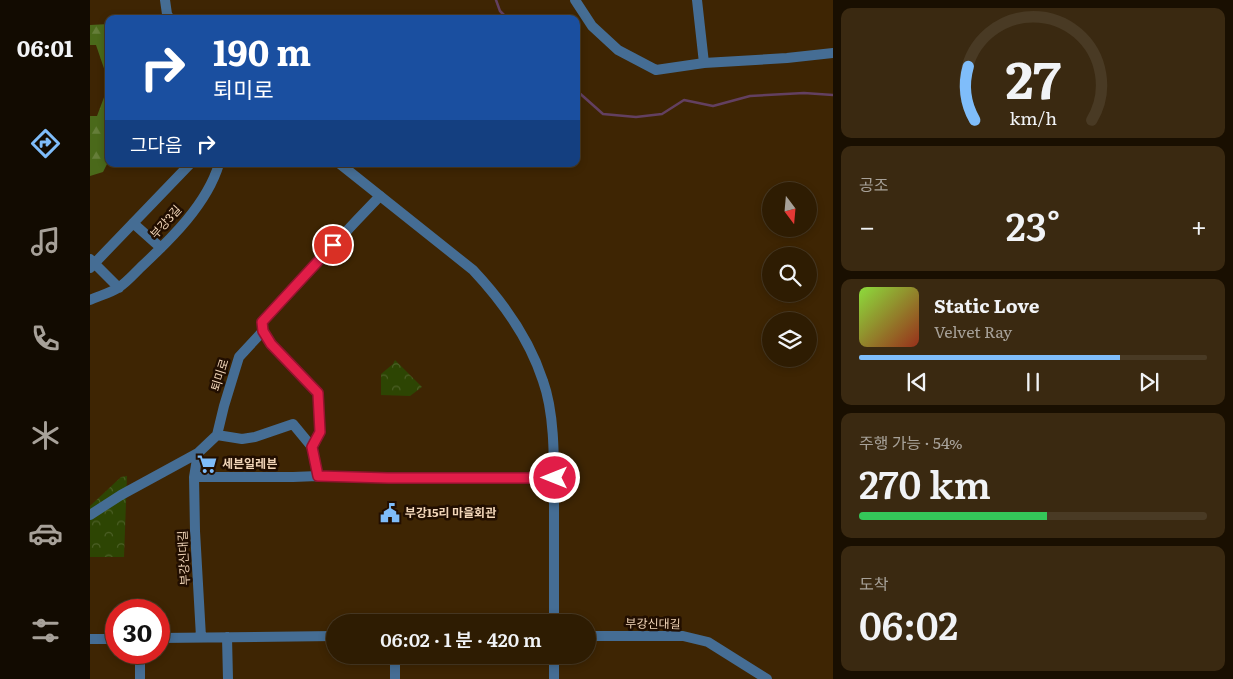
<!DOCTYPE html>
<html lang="ko">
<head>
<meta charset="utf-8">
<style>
	body { margin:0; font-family:Literata,"Noto Sans KR",serif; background:#3a2911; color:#f1f3f6; height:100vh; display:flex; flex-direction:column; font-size:19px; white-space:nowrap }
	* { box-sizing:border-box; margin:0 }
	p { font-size:16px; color:#a7a199 }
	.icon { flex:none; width:28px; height:28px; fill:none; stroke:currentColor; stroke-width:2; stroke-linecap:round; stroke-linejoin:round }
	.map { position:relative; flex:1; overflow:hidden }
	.details { display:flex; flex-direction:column; gap:8px; padding:8px; background:#190f01; width:400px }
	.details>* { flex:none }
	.top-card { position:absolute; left:15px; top:15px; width:475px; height:152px; border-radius:10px; box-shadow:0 2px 8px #0003,0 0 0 1px #493a24; background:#1a4fa0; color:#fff; overflow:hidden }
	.needle { width:32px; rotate:164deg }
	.buttons { position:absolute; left:672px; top:182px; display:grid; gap:10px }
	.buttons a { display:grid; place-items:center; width:55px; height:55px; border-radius:50%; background:#2e1c02; box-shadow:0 2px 8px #0003,0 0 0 1px #493a24; font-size:25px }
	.speed { position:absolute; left:15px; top:599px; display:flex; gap:10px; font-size:25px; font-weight:700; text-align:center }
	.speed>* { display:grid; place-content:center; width:65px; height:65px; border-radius:50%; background:#2e1c02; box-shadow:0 2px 8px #0003,0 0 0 1px #493a24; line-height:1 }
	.speed .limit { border:8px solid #d22; background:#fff; color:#111 }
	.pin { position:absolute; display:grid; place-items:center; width:42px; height:42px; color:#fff; margin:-21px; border:2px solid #fff; border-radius:50%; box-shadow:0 1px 5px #0007 }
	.me { position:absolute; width:55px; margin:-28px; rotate:270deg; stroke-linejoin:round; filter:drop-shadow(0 0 4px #0008) }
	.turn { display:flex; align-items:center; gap:18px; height:105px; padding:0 25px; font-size:22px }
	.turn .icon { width:65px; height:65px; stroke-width:2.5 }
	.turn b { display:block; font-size:35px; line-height:42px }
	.then { display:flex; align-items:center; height:48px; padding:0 25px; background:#0003; gap:10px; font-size:19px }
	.big { font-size:38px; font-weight:600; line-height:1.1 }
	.details .tile { flex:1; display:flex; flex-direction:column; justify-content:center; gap:8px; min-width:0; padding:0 18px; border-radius:10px; background:#3a2911 }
	.details .dial { align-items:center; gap:0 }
	.dial svg { height:130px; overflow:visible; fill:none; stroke:#493a24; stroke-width:7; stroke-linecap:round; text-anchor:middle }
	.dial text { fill:#f1f3f6; stroke:none }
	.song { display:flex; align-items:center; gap:15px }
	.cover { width:60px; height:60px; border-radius:8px; background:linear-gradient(135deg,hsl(90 70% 55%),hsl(10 70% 35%)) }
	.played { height:5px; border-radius:2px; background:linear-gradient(90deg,#7fbdfa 75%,#493a24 75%) }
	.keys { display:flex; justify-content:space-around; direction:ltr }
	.heat { display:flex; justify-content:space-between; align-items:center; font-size:28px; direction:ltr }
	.charge { height:8px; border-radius:4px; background:linear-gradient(90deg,#34c759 54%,#493a24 0) }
	.trip { position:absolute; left:236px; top:614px; width:270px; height:50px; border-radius:25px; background:#2e1c02; box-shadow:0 2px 8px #0003,0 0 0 1px #493a24; font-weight:600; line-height:50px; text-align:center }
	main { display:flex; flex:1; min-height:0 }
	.tab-bar { display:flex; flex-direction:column; width:90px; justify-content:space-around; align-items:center; background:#120b01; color:#a7a199 }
	.tab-bar .icon { width:35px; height:35px }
	.tab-bar .current { color:#7fbdfa }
	.tab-bar b { font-size:22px; color:#f1f3f6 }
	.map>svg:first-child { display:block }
</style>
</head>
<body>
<main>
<nav class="tab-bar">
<b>06:01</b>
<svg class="icon current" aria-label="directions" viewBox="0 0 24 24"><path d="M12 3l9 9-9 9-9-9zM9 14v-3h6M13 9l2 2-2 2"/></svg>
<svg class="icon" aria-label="music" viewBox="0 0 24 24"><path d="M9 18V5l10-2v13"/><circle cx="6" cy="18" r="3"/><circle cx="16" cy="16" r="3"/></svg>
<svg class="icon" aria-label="phone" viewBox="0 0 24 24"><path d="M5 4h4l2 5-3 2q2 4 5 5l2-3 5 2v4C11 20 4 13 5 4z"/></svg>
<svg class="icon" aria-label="climate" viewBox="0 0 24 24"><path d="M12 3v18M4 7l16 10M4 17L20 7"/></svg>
<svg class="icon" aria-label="car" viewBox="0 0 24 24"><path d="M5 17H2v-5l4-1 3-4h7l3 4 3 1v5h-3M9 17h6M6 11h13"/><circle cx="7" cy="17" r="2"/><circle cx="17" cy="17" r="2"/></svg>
<svg class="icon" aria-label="filters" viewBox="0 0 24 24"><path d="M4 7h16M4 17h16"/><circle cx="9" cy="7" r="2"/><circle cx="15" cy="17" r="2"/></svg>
</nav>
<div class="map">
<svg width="743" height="679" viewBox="0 0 743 679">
	<defs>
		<pattern id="forest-firs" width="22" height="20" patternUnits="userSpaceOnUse" patternTransform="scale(1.25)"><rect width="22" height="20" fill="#4a691a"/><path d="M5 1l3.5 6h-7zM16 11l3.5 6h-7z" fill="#657e39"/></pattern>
		<pattern id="park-crowns" width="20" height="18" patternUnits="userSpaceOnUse" patternTransform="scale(1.25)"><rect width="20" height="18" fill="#2d4503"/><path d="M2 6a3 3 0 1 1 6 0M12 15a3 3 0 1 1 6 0" fill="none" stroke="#4c5f26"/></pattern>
	</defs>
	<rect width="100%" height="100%" fill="#3e2503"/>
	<path fill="url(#forest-firs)" d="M19,24V83L6,45H0V25Z
		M19,84V160L13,172L0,176V116H7Z"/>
	<path fill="url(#park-crowns)" d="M305,360L332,387L320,396L291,395V374L303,364Z
		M37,476L34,557H0V506L31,477Z"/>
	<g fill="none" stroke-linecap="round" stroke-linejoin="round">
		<path stroke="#634061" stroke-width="2.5" d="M406,0L410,11L418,19
			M486,90L513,114L546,117L572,114L594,100L623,106L660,96L714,93L743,95"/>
		<path stroke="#456d94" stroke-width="10" d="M485,0L502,26L528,50L566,70L614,63L697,58L743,53
			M607,0L614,63
			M43,223L71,248
			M0,259L29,288
			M0,268L100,164
			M0,300C9,296 20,293 28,288C36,283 44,274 51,267C81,239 117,204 129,164
			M173,331L181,344L228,393L230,432L222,447L228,476L298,478H465
			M127,435L152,439L165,437L203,424L222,447
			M108,453L127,435L134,406L149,357L173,331L172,322L267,220L290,196
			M104,477H203L228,476
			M0,515L31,495L108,453L104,477L105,531L111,637
			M498,636H593L618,642L677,679
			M137,637L138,679
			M69,638L245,636
			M0,639H26
			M305,655V679
			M50,679V652"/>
		<path stroke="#456d94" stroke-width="10" d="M75,0L77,14L80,19
			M250,164L383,270C414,303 439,338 453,381C465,414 464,462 464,497C464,539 464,581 464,622
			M464,655V679"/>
	</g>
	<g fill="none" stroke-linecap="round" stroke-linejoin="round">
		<defs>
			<path id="route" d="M243,245L172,322L173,331L181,344L228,393L230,432L222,447L228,476L298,478H465"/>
		</defs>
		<use href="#route" stroke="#92132f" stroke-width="12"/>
		<use href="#route" stroke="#e11d48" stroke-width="9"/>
	</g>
	<defs>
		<symbol id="supermarket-bare" viewBox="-9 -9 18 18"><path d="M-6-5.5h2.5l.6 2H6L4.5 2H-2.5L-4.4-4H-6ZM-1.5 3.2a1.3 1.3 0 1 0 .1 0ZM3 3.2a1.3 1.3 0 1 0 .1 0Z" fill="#7fbdfa" stroke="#210e00" stroke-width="2.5" paint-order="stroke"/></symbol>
		<symbol id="civic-bare" viewBox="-9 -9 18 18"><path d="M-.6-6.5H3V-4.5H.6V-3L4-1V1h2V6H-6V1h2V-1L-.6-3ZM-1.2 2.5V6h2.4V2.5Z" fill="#7fbdfa" stroke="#210e00" stroke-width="2.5" paint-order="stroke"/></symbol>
	</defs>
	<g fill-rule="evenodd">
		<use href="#supermarket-bare" x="103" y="450" width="28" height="28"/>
		<use href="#civic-bare" x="286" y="499" width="28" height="28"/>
	</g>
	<g text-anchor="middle" stroke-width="5" stroke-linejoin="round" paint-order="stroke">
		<g font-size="12" fill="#f1d5b8" stroke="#210e00">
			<text transform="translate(76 222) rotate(-48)" y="4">부강3길</text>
			<text transform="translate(130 375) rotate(-73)" y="4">퇴미로</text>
			<text transform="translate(94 558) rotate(-93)" y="4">부강신대길</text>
			<text transform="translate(563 624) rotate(1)" y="4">부강신대길</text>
		</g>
		<g font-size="12" font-weight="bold" fill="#f1d5b8" stroke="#210e00" text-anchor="start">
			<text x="132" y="468">세븐일레븐</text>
			<text x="315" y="517">부강15리 마을회관</text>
		</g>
	</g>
</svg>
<div class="buttons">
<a><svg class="needle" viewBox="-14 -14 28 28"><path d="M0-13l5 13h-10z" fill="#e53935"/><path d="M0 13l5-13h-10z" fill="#a7a199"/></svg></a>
<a><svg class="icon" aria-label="search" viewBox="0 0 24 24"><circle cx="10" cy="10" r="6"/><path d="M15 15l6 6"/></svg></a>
<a><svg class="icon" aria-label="layers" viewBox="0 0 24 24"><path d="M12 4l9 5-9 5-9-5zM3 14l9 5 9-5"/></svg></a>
</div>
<div class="speed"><div class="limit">30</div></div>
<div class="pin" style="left:243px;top:245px;background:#d93025"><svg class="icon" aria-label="arrive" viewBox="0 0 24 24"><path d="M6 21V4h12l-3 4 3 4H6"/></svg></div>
<svg class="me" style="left:465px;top:478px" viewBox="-20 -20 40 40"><circle r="17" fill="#e11d48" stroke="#fff" stroke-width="3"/><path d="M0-11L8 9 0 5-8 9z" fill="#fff"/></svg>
<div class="trip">06:02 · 1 분 · 420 m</div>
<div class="top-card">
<div class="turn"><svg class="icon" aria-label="right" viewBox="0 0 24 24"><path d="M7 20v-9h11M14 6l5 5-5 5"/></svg><div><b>190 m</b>퇴미로</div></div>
<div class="then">그다음<svg class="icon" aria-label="right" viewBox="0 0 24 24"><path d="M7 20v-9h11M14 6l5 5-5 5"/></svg></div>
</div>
</div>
<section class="details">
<div class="tile dial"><svg viewBox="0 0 100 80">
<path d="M14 69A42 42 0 1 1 86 69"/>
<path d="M14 69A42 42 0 0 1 10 36" stroke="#7fbdfa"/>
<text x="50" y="56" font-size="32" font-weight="700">27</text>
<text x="50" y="72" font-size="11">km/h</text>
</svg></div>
<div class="tile"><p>공조</p>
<div class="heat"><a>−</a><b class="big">23°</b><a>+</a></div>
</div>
<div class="tile">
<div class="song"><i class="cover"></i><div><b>Static Love</b><p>Velvet Ray</p></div></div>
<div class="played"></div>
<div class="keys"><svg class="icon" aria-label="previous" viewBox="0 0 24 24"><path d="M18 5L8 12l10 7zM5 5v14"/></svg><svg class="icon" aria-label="pause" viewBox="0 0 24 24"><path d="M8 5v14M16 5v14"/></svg><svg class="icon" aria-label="next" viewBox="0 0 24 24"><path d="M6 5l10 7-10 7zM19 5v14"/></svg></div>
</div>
<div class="tile"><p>주행 가능 · 54%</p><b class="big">270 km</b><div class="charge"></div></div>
<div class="tile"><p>도착</p><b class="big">06:02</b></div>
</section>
</main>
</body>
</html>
